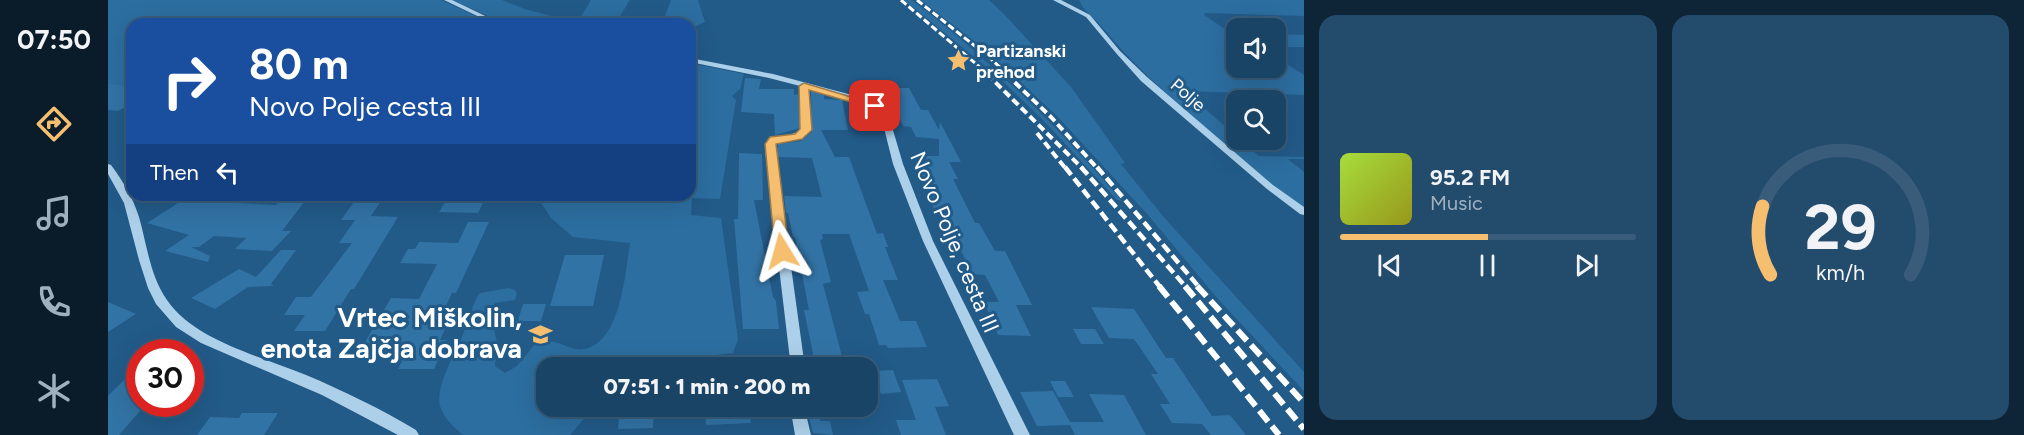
<!DOCTYPE html>
<html lang="en">
<head>
<meta charset="utf-8">
<style>
	body { margin:0; font-family:Figtree,sans-serif; background:#234b6c; color:#f1f3f6; height:100vh; display:flex; flex-direction:column; font-size:22px; white-space:nowrap }
	* { box-sizing:border-box; margin:0 }
	p { font-size:20px; color:#9fb0bf }
	.icon { flex:none; width:33px; height:33px; fill:none; stroke:currentColor; stroke-width:2; stroke-linecap:round; stroke-linejoin:round }
	.map { position:relative; flex:1; overflow:hidden }
	.panel { display:flex; flex-direction:column; gap:15px; padding:15px; background:#0e2538; width:720px }
	.panel>* { flex:none }
	.banner { position:absolute; left:18px; top:18px; width:570px; height:183px; border-radius:18px; box-shadow:0 6px 24px #0002,0 0 0 2px #385c7a; background:#1a4fa0; color:#fff; overflow:hidden }
	.fabs { position:absolute; left:1118px; top:18px; display:grid; gap:12px }
	.fabs a { display:grid; place-items:center; width:60px; height:60px; border-radius:12px; background:#1a4466; box-shadow:0 6px 24px #0002,0 0 0 2px #385c7a; font-size:30px }
	.speed { position:absolute; left:18px; top:339px; display:flex; gap:12px; font-size:30px; font-weight:700; text-align:center }
	.speed>* { display:grid; place-content:center; width:78px; height:78px; border-radius:50%; background:#1a4466; box-shadow:0 6px 24px #0002,0 0 0 2px #385c7a; line-height:1 }
	.speed .limit { border:9px solid #d22; background:#fff; color:#111 }
	.pin { position:absolute; display:grid; place-items:center; width:51px; height:51px; color:#fff; margin:-26px; border-radius:12px; box-shadow:0 3px 9px #0006 }
	.me { position:absolute; width:66px; margin:-33px; rotate:352deg; stroke-linejoin:round; filter:drop-shadow(0 0 4px #0008) }
	.turn { display:flex; align-items:center; gap:21px; height:126px; padding:0 24px; font-size:27px }
	.turn .icon { width:78px; height:78px; stroke-width:2.5 }
	.turn b { display:block; font-size:42px; line-height:51px }
	.then { display:flex; align-items:center; height:57px; padding:0 24px; background:#0003; gap:12px; font-size:22px }
	.panel .card { flex:1; display:flex; flex-direction:column; justify-content:center; gap:9px; min-width:0; padding:0 21px; border-radius:18px; background:#234b6c }
	.panel .dial { align-items:center; gap:0 }
	.dial svg { height:156px; overflow:visible; fill:none; stroke:#385c7a; stroke-width:7; stroke-linecap:round; text-anchor:middle }
	.dial text { fill:#f1f3f6; stroke:none }
	.song { display:flex; align-items:center; gap:18px }
	.cover { width:72px; height:72px; border-radius:9px; background:linear-gradient(135deg,hsl(80 70% 55%),hsl(60 70% 35%)) }
	.played { height:6px; border-radius:3px; background:linear-gradient(90deg,#f6bf70 50%,#385c7a 50%) }
	.keys { display:flex; justify-content:space-around; direction:ltr }
	.panel .tiles { flex:1; display:grid; gap:15px; grid-template-columns:repeat(2,1fr) }
	.trip { position:absolute; left:428px; top:357px; width:342px; height:60px; border-radius:18px; background:#1a4466; box-shadow:0 6px 24px #0002,0 0 0 2px #385c7a; font-weight:800; line-height:60px; text-align:center }
	main { display:flex; flex:1; min-height:0 }
	.dock { display:flex; flex-direction:column; width:108px; justify-content:space-around; align-items:center; background:#0a1b29; color:#9fb0bf }
	.dock .icon { width:42px; height:42px }
	.dock .on { color:#f6bf70 }
	.dock b { font-size:27px; color:#f1f3f6 }
	.map>svg:first-child { display:block }
</style>
</head>
<body>
<main>
<nav class="dock">
<b>07:50</b>
<svg class="icon on" aria-label="directions" viewBox="0 0 24 24"><path d="M12 3l9 9-9 9-9-9zM9 14v-3h6M13 9l2 2-2 2"/></svg>
<svg class="icon" aria-label="music" viewBox="0 0 24 24"><path d="M9 18V5l10-2v13"/><circle cx="6" cy="18" r="3"/><circle cx="16" cy="16" r="3"/></svg>
<svg class="icon" aria-label="phone" viewBox="0 0 24 24"><path d="M5 4h4l2 5-3 2q2 4 5 5l2-3 5 2v4C11 20 4 13 5 4z"/></svg>
<svg class="icon" aria-label="climate" viewBox="0 0 24 24"><path d="M12 3v18M4 7l16 10M4 17L20 7"/></svg>
</nav>
<div class="map">
<svg width="1196" height="435" viewBox="0 0 1196 435">
	<rect width="100%" height="100%" fill="#225a88"/>
	<path fill="#2c6ea0" d="M0,0H333L386,24H24V84L0,89Z
		M344,0H394L417,9L469,23L483,0H522L507,24H398Z
		M563,0H590L597,22L582,29V24H554Z
		M796,0H804C882,59 950,127 1014,201L1009,200L935,120L888,75Z
		M812,0H881L896,14L963,87L1017,163L1013,164L1054,215L1196,372V391L1110,299L1040,215L949,116L877,49Z
		M971,0H1196V16L1097,13L1096,15L1120,31L1128,32V68H1167V57L1196,75V95L1077,91L1128,136V140H1132L1151,156L1196,157V159H1180L1196,172V208C1162,184 1131,157 1100,130C1062,97 1026,66 994,27C986,17 976,12 971,0Z
		M1167,34L1196,35V47H1167Z
		M582,63L636,74L632,89L624,96L628,100L612,199L584,198L583,215L613,218L630,339L625,353L507,367L438,368V406L486,407L462,435H355C345,426 336,419 332,406C327,386 349,350 356,332C362,318 363,305 372,293L401,288L407,290L409,293L407,300L387,303L382,312L389,342L387,366L397,373L409,366L427,344C434,343 443,340 450,343C460,346 466,351 477,349C513,341 517,274 522,243L465,237L443,218L428,195H582Z"/>
	<path fill="#3273a5" d="M637,78L653,79L651,89H686V95L690,94L692,128L667,135L666,114L633,112Z
		M0,84L24,86V103L10,111L0,110Z
		M784,88H801L813,110H820L831,130L832,122L853,162H841L850,179H845L867,223H871L887,251H897L924,305H908L923,336L890,335L876,302H891L877,275L860,274L852,259H857L843,230L833,209H826L808,170L820,169L817,156H831V139L808,137L803,127L795,126L786,104H778L772,90H785Z
		M703,91L716,95V99L734,100L740,130H713L727,157H741L769,234L775,233L780,247H777L790,280H775L792,321H808L819,347L780,348L778,345H771L761,314H757L749,292L761,291L741,234H714L715,239L712,240L723,282L715,284L737,368H708L696,310H701L687,237H685L680,213H678L676,196L714,197L704,158L670,157L669,150L670,144L693,141L704,132Z
		M631,153L654,154L655,200H646L665,297L668,301L671,329H635L626,219H630Z
		M251,195H277L263,216L290,217L246,289H243L217,331H186L197,315H176L188,297H203L244,243H231L247,220H233Z
		M347,195H379L370,213L331,212L340,197Z
		M81,196L127,203L168,205L174,197H200L174,231H183L164,251L127,249L138,238L106,236L91,247H83L102,256L100,262L57,251L81,235L39,223Z
		M360,222H381L348,293H344L328,327H338L332,340H339L326,369H290L298,353L251,352L283,298L311,299L329,264L292,263L300,249H307L311,242L350,243Z
		M173,250H188L163,284L166,286L140,287L107,309L83,298L131,269L148,277Z
		M457,255H496L485,306H442Z
		M0,302L28,314L0,332Z
		M415,304H438L433,321H410Z
		M983,307L1026,309L1058,358H1065L1104,416L1122,415L1138,435H1103L1094,424L1064,423L1052,404H1062L1043,374H1050L1026,339L1001,338Z
		M965,329H987L996,344H973Z
		M32,364V411L11,435H0V396Z
		M785,370L793,392L773,394L764,371Z
		M829,379L841,406L827,407L838,435H793L788,420H808L794,380Z
		M942,381H957L966,397H950Z
		M945,391L962,422H996L981,394L1016,395L1038,435H967L962,425L929,426L912,392Z
		M512,406H546L545,428L510,429Z
		M597,406H641L643,423L598,425Z
		M698,406H709L712,421H722L725,435L705,433Z
		M134,413H170L156,435H89L102,417L131,418Z"/>
	<g fill="none" stroke-linecap="round" stroke-linejoin="round">
		<path fill="#add0ea" fill-rule="evenodd" d="M336,0H344L394,24H386Z
			M945,0H953L982,15L1012,51L1039,77L1165,185L1196,207V215L1192,214L1159,189L1033,81L1008,53L978,17Z
			M582,58L665,74L759,99L775,107L782,120L795,164L825,241L922,435H906L815,241L785,164L774,120L769,111L753,103L700,88L702,130L693,139L668,142L667,150L697,368H683L657,150L659,142C668,133 683,138 694,129L692,86L661,78L582,62Z
			M0,164L3,165C15,181 25,198 31,217C39,245 42,276 59,300C87,341 153,356 198,375C236,391 273,409 308,430L311,435H290L214,395L93,343L68,327L48,304L40,288L31,260L16,203L0,174Z
			M682,406H696L703,435H687Z"/>
		<path stroke="#fff" stroke-width="3" stroke-dasharray="7 3" stroke-linecap="butt" d="M793,0L881,75
			M809,0L882,58L900,75"/>
		<path stroke="#fff" stroke-width="4" stroke-dasharray="8 4" stroke-linecap="butt" d="M879,74L975,169
			M898,74L943,117L990,169
			M929,133L958,169"/>
		<path stroke="#fff" stroke-width="4.5" stroke-dasharray="10 4.5" stroke-linecap="butt" d="M957,167L1052,287
			M973,167L1078,287
			M989,167L1091,287"/>
		<path stroke="#fff" stroke-width="6" stroke-dasharray="14 6" stroke-linecap="butt" d="M1051,286L1171,435
			M1077,286L1196,429
			M1089,286L1196,403"/>
	</g>
	<path fill="#f6bf70" stroke="#a07c49" stroke-width="1.5" d="M696,83L773,106L767,109L701,90L704,130L694,139L668,144L681,251L674,255L667,251L657,144L662,137L687,134L692,129L691,86Z"/>
	<defs>
		<symbol id="sight-bare" viewBox="-9 -9 18 18"><path d="M0-6L1.8-2.2L6-1.7L2.9 1.2L3.7 5.4L0 3.3L-3.7 5.4L-2.9 1.2L-6-1.7L-1.8-2.2Z" fill="#f6bf70" stroke="#225a88" stroke-width="2.5" paint-order="stroke"/></symbol>
		<symbol id="school-bare" viewBox="-9 -9 18 18"><path d="M0-5L7-2L0 1L-7-2ZM-4 1L0 2.5L4 1V4Q0 6-4 4Z" fill="#f6bf70" stroke="#225a88" stroke-width="2.5" paint-order="stroke"/></symbol>
	</defs>
	<g fill-rule="evenodd">
		<use href="#sight-bare" x="834" y="44" width="33" height="33"/>
		<use href="#school-bare" x="416" y="318" width="33" height="33"/>
	</g>
	<g text-anchor="middle" stroke-width="6" stroke-linejoin="round" paint-order="stroke">
		<g font-size="18" font-weight="bold" fill="#fff" stroke="#225a88" text-anchor="start">
			<text x="868" y="57">Partizanski<tspan x="868" dy="21">prehod</tspan></text>
		</g>
		<g font-size="18" fill="#fff" stroke="#225a88">
			<text transform="translate(1080 95) rotate(41)" y="6">Polje</text>
		</g>
		<g font-size="22" fill="#fff" stroke="#225a88">
			<text transform="translate(847 242) rotate(67)" y="8">Novo Polje, cesta III</text>
		</g>
		<g font-size="27" font-weight="bold" fill="#fff" stroke="#225a88" text-anchor="end">
			<text x="414" y="327">Vrtec Miškolin,<tspan x="414" dy="31">enota Zajčja dobrava</tspan></text>
		</g>
	</g>
</svg>
<div class="fabs">
<a><svg class="icon" aria-label="sound" viewBox="0 0 24 24"><path d="M4 9h4l5-4v14l-5-4H4zM17 9q2 3 0 6"/></svg></a>
<a><svg class="icon" aria-label="search" viewBox="0 0 24 24"><circle cx="10" cy="10" r="6"/><path d="M15 15l6 6"/></svg></a>
</div>
<div class="speed"><div class="limit">30</div></div>
<div class="pin" style="left:767px;top:106px;background:#d93025"><svg class="icon" aria-label="arrive" viewBox="0 0 24 24"><path d="M6 21V4h12l-3 4 3 4H6"/></svg></div>
<svg class="me" style="left:674px;top:251px" viewBox="-20 -20 40 40"><path d="M0-17L14 15 0 8-14 15z" fill="#f6bf70" stroke="#fff" stroke-width="4"/></svg>
<div class="trip">07:51 · 1 min · 200 m</div>
<div class="banner">
<div class="turn"><svg class="icon" aria-label="right" viewBox="0 0 24 24"><path d="M7 20v-9h11M14 6l5 5-5 5"/></svg><div><b>80 m</b>Novo Polje cesta III</div></div>
<div class="then">Then<svg class="icon" aria-label="left" viewBox="0 0 24 24"><path d="M17 20v-9H6M10 6l-5 5 5 5"/></svg></div>
</div>
</div>
<section class="panel">
<div class="tiles">
<div class="card">
<div class="song"><i class="cover"></i><div><b>95.2 FM</b><p>Music</p></div></div>
<div class="played"></div>
<div class="keys"><svg class="icon" aria-label="previous" viewBox="0 0 24 24"><path d="M18 5L8 12l10 7zM5 5v14"/></svg><svg class="icon" aria-label="pause" viewBox="0 0 24 24"><path d="M8 5v14M16 5v14"/></svg><svg class="icon" aria-label="next" viewBox="0 0 24 24"><path d="M6 5l10 7-10 7zM19 5v14"/></svg></div>
</div>
<div class="card dial"><svg viewBox="0 0 100 80">
<path d="M14 69A42 42 0 1 1 86 69"/>
<path d="M14 69A42 42 0 0 1 10 34" stroke="#f6bf70"/>
<text x="50" y="56" font-size="32" font-weight="700">29</text>
<text x="50" y="72" font-size="11">km/h</text>
</svg></div>
</div>
</section>
</main>
</body>
</html>
